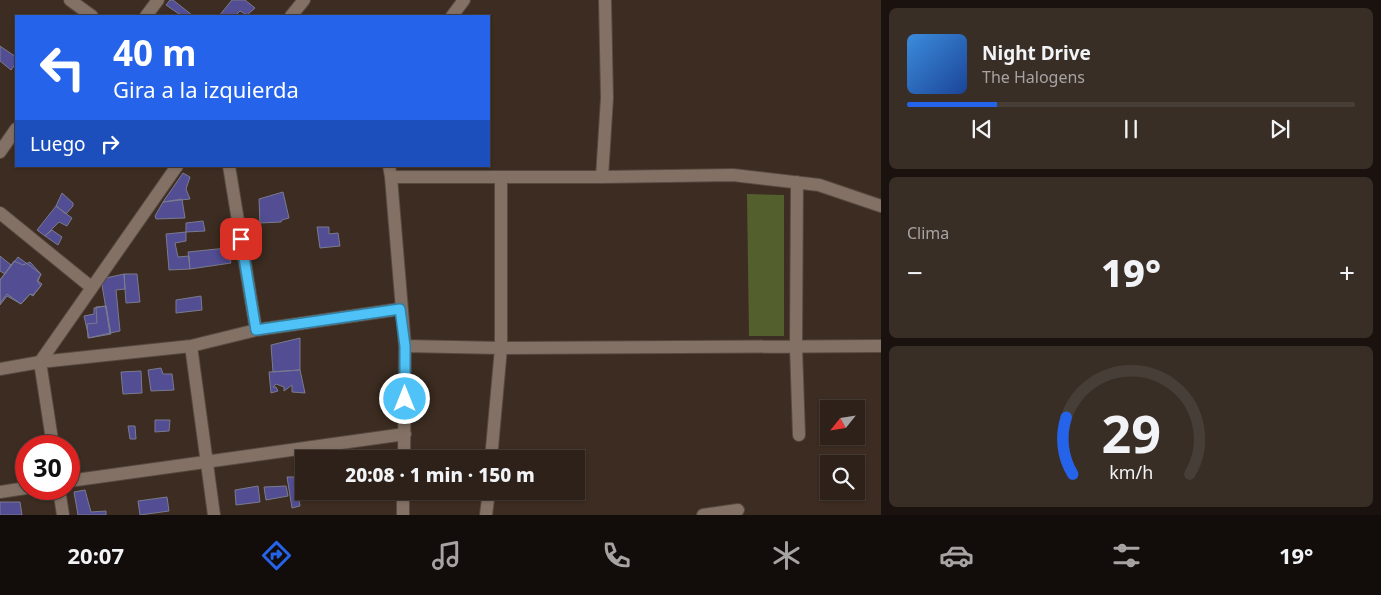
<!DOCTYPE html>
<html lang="es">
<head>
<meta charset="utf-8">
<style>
	body { margin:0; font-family:"Noto Sans",sans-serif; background:#392e26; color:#f1f3f6; height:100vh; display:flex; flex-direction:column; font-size:19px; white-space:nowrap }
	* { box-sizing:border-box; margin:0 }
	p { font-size:16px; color:#a7a3a2 }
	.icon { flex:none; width:28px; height:28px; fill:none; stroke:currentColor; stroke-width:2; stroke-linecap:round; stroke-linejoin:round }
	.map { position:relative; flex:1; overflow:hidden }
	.drawer { display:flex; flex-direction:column; gap:8px; padding:8px; background:#19120e; width:500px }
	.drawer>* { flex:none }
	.guide { position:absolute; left:15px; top:15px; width:475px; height:152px; border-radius:0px; box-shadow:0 1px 4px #0004,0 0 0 1px #483e38; background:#2563eb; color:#fff; overflow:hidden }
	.needle { width:32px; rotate:240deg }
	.controls { position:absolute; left:820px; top:400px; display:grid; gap:10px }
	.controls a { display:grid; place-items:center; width:45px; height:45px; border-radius:0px; background:#2d2119; box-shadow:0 1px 4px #0004,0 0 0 1px #483e38; font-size:25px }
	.speed { position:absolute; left:15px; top:435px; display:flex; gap:10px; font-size:25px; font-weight:700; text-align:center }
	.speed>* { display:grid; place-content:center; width:65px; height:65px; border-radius:50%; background:#2d2119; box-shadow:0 1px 4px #0004,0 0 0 1px #483e38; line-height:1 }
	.speed .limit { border:8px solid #d22; background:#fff; color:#111 }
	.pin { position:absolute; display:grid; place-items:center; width:42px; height:42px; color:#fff; margin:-21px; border-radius:10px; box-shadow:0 2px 8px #0006 }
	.me { position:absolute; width:55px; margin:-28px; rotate:0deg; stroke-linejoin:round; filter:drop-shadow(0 0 4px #0008) }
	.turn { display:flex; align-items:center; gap:18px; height:105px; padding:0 15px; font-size:22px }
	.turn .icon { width:65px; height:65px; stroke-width:2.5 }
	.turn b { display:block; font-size:35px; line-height:42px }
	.then { display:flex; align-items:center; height:48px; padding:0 15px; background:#0003; gap:10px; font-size:19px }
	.big { font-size:38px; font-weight:800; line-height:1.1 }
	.drawer .card { flex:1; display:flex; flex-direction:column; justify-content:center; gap:8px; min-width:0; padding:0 18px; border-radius:8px; background:#392e26 }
	.drawer .dial { align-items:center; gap:0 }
	.dial svg { height:130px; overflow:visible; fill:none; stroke:#483e38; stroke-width:7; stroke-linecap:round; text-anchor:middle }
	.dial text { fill:#f1f3f6; stroke:none }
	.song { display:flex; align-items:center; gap:15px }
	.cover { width:60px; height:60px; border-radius:8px; background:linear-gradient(135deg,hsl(210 70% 55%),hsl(220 70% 35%)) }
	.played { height:5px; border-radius:2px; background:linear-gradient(90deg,#2563eb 20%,#483e38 20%) }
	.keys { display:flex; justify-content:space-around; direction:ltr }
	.heat { display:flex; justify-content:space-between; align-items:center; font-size:28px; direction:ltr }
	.trip { position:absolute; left:295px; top:450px; width:290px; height:50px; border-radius:0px; background:#2d2119; box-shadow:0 1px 4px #0004,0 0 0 1px #483e38; font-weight:800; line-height:50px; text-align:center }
	.tab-bar { display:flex; height:80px; justify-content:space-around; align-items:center; background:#120d0a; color:#a7a3a2 }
	.tab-bar .icon { width:35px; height:35px }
	.tab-bar .on { color:#2563eb }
	.tab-bar b { font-size:22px; color:#f1f3f6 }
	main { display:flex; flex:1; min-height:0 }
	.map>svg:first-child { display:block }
</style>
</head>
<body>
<main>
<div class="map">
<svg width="881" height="515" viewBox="0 0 881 515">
	<rect width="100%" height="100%" fill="#3c2c21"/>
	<path fill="#53602e" d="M747,194L784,195V336H749Z"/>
	<path fill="#534d94" stroke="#7a7b8e" d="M170,0H173L192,15L191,16H182L166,5Z
		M232,0H245L255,8L247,15L240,11L236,15L237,16H219Z
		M0,46L16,57V63L11,70L0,61Z
		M183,173L190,177L186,189L190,199L163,202Z
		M283,192L289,218L282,220L281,222L260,223L259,199Z
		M62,193L73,203V206L66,214L56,206Z
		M182,199L185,218L156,219L155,216L163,202Z
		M56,206L72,218L67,226L59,222L45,236L37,230Z
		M203,221L205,231L186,232V223Z
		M317,227H329V234L338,233L340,246L320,248Z
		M52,230L62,237L58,245L45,236Z
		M186,232V241L175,243L178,257L189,256L190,269L169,270L166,234Z
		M227,248L231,263L190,269L188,252Z
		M0,256L11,265L5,274L0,271Z
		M18,257L41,274L38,281L42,284L33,296L30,294L21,304L7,296L0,305V280Z
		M14,261L23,265L30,262L41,274L37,281L41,286L33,295L30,294L21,304L7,294L0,303V280Z
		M124,274H137L140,302L126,303Z
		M124,274L125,289L116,290L120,331L110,333L101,279Z
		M201,296L202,310L176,313V300Z
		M106,306L111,334L89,338L84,316L94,314V308Z
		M106,306L110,333L88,338L87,324L97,323L96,307Z
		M300,338V370L273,372L271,345Z
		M161,368L163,374H172L174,390L151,391L148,370Z
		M300,370L305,393L292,392V385L284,391V387L276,384L273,387H276L278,391L271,393L269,372Z
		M141,371L142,393L123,394L121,372Z
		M155,420H170L169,431L155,432Z
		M128,426H135L136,439H130Z
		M287,477H295L300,506L292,508Z
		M258,486L260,502L236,505L235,490Z
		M286,486L288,496L266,500L264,487Z
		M85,490L91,512L106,511V515H78L74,492Z
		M167,497L169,511L140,515L138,501Z
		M0,502H20L22,515H0Z"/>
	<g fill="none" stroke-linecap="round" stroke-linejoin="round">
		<defs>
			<path id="minor" d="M70,0L92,16
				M146,16L158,0
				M291,16L304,0
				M452,16L464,0
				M0,152L16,129
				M229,166L256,330
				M389,166L391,177H602L733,175L819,185L881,206
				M391,177L405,346L404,459
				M602,177L607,98L605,0
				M797,182L796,347L799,435
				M0,213L91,287
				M191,346L214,515
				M405,346L501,348L881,346
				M0,369L40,362L191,346L256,330L400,309
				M53,446L40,362L177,166
				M491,459L501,348V178
				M69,481L405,434
				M59,489L63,515
				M0,492L26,488
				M403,515V491
				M486,515L489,491
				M703,515L738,510"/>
		</defs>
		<use href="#minor" stroke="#564940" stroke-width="14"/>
		<use href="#minor" stroke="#837165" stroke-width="12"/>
	</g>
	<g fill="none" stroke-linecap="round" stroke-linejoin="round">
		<defs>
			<path id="route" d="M241,239L256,330L400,309L405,346V399"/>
		</defs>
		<use href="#route" stroke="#337fa1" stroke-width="12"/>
		<use href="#route" stroke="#4fc3f7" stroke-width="9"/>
	</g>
</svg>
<div class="controls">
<a><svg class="needle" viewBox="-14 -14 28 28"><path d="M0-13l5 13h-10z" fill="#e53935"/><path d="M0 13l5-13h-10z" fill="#a7a3a2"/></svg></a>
<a><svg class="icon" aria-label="search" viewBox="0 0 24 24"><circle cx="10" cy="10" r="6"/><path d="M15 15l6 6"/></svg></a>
</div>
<div class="speed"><div class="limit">30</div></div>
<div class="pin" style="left:241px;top:239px;background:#d93025"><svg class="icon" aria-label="arrive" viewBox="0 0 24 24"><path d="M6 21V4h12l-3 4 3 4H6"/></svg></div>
<svg class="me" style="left:405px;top:399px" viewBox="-20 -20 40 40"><circle r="17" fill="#4fc3f7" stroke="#fff" stroke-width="3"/><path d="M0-11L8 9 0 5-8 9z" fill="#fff"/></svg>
<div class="trip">20:08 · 1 min · 150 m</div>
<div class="guide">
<div class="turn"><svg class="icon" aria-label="left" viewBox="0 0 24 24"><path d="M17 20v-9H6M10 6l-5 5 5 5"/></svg><div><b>40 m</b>Gira a la izquierda</div></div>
<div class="then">Luego<svg class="icon" aria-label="right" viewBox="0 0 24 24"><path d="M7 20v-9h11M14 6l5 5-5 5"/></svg></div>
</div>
</div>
<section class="drawer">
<div class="card">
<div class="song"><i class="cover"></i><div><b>Night Drive</b><p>The Halogens</p></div></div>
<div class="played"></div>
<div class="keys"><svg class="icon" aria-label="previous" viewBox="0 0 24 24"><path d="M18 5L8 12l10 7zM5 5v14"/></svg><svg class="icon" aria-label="pause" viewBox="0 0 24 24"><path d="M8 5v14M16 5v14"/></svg><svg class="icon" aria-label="next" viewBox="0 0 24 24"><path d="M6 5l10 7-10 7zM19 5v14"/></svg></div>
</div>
<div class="card"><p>Clima</p>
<div class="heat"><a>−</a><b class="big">19°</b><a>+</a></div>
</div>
<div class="card dial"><svg viewBox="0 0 100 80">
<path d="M14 69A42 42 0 1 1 86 69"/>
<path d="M14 69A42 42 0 0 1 10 34" stroke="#2563eb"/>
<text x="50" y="56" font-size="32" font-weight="700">29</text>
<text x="50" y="72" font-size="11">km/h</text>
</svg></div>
</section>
</main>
<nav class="tab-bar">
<b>20:07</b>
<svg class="icon on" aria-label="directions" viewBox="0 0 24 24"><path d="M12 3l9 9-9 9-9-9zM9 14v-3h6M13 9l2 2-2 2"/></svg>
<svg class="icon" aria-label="music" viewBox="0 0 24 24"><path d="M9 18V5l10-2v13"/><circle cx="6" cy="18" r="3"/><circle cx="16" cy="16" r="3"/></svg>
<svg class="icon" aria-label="phone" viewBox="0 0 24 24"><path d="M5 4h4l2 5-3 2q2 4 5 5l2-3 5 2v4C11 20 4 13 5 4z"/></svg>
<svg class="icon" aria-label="climate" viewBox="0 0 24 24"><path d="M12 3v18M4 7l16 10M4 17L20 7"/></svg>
<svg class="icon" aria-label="car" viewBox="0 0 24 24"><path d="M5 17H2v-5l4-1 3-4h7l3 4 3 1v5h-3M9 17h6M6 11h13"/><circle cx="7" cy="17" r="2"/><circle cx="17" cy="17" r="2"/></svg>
<svg class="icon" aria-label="filters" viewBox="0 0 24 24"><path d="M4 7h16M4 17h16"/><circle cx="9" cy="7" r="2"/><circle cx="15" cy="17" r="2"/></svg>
<b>19°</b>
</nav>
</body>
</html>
